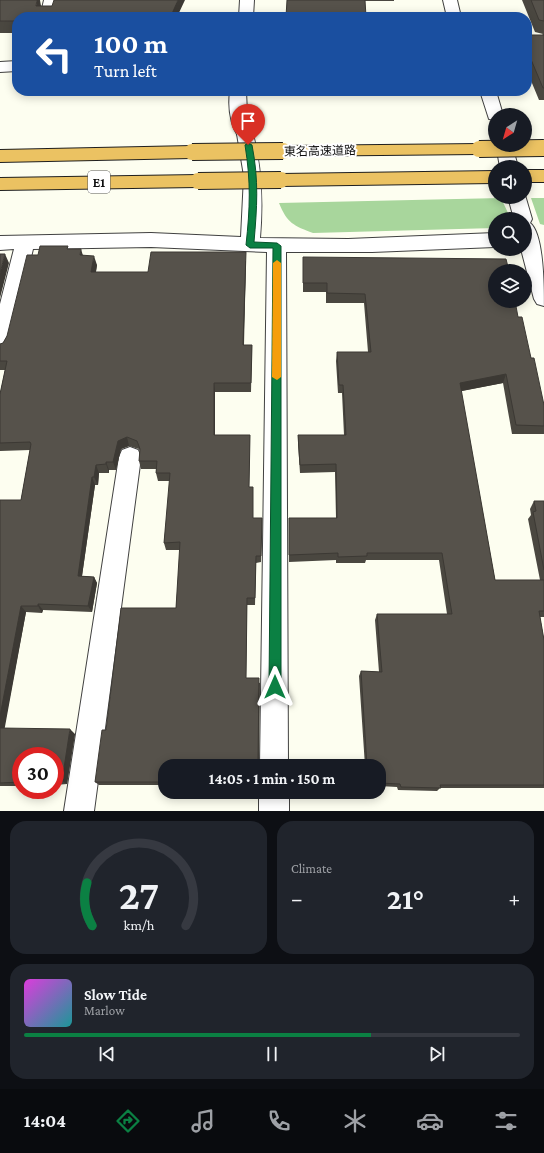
<!DOCTYPE html>
<html lang="en">
<head>
<meta charset="utf-8">
<style>
	body { margin:0; font-family:"Crimson Pro","Noto Sans JP",serif; background:#20242c; color:#f1f3f6; height:100vh; display:flex; flex-direction:column; font-size:15px; white-space:nowrap }
	* { box-sizing:border-box; margin:0 }
	p { font-size:13px; color:#9ea1a6 }
	.icon { flex:none; width:22px; height:22px; fill:none; stroke:currentColor; stroke-width:2; stroke-linecap:round; stroke-linejoin:round }
	.map { position:relative; height:811px; overflow:hidden }
	.panel { display:flex; flex-direction:column; gap:10px; padding:10px; background:#0d0f14; flex:1 }
	.panel>* { flex:none }
	.hud { position:absolute; left:12px; top:12px; width:520px; height:84px; border-radius:16px; box-shadow:0 2px 10px #0003; background:#1a4fa0; color:#fff; overflow:hidden }
	.needle { width:26px; rotate:217deg }
	.buttons { position:absolute; left:488px; top:108px; display:grid; gap:8px }
	.buttons a { display:grid; place-items:center; width:44px; height:44px; border-radius:50%; background:#171b24; box-shadow:0 2px 10px #0003; font-size:20px }
	.speed { position:absolute; left:12px; top:747px; display:flex; gap:8px; font-size:20px; font-weight:700; text-align:center }
	.speed>* { display:grid; place-content:center; width:52px; height:52px; border-radius:50%; background:#171b24; box-shadow:0 2px 10px #0003; line-height:1 }
	.speed .limit { border:6px solid #d22; background:#fff; color:#111 }
	.pin { position:absolute; display:grid; place-items:center; width:34px; height:34px; color:#fff; margin:-41px -17px; border-radius:50% 50% 50% 0; rotate:-45deg; box-shadow:0 0 4px #0007 }
	.pin .icon { rotate:45deg }
	.me { position:absolute; width:44px; margin:-22px; rotate:0deg; stroke-linejoin:round; filter:drop-shadow(0 0 3px #0008) }
	.turn { display:flex; align-items:center; gap:14px; height:84px; padding:0 16px; font-size:18px }
	.turn .icon { width:52px; height:52px; stroke-width:2.5 }
	.turn b { display:block; font-size:28px; line-height:34px }
	.big { font-size:30px; font-weight:700; line-height:1.1 }
	.panel .widget { flex:1; display:flex; flex-direction:column; justify-content:center; gap:6px; min-width:0; padding:0 14px; border-radius:16px; background:#20242c }
	.panel .dial { align-items:center; gap:0 }
	.dial svg { height:104px; overflow:visible; fill:none; stroke:#363941; stroke-width:7; stroke-linecap:round; text-anchor:middle }
	.dial text { fill:#f1f3f6; stroke:none }
	.song { display:flex; align-items:center; gap:12px }
	.cover { width:48px; height:48px; border-radius:6px; background:linear-gradient(135deg,hsl(300 70% 55%),hsl(180 70% 35%)) }
	.played { height:4px; border-radius:2px; background:linear-gradient(90deg,#0b8043 70%,#363941 70%) }
	.keys { display:flex; justify-content:space-around; direction:ltr }
	.heat { display:flex; justify-content:space-between; align-items:center; font-size:22px; direction:ltr }
	.panel .tiles { flex:1; display:grid; gap:10px; grid-template-columns:1fr 1fr }
	.widget:last-child { grid-column:span 2 }
	.trip { position:absolute; left:158px; top:759px; width:228px; height:40px; border-radius:16px; background:#171b24; box-shadow:0 2px 10px #0003; font-weight:700; line-height:40px; text-align:center }
	.menu { display:flex; height:64px; justify-content:space-around; align-items:center; background:#090b0e; color:#9ea1a6 }
	.menu .icon { width:28px; height:28px }
	.menu .active { color:#0b8043 }
	.menu b { font-size:18px; color:#f1f3f6 }
	.map>svg:first-child { display:block }
</style>
</head>
<body>
<div class="map">
<svg width="544" height="811" viewBox="0 0 544 811">
	<rect width="100%" height="100%" fill="#fdfef0"/>
	<path fill="#a8d69c" d="M501,198L508,213L503,219H495V228L313,233C294,226 287,223 279,203Z
		M531,198H544V225L540,224Z"/>
	<g fill="none" stroke-linecap="round" stroke-linejoin="round">
		<defs>
			<path id="minor" d="M44,0H58L54,17H40Z
				M443,0H457L461,17H447Z
				M17,61V71L0,72V62Z
				M480,91H496L503,115H495V120L489,119Z
				M245,129L251,130L253,134C262,169 263,202 260,238L348,239L495,233V247L372,252H286L288,766H260L267,252L151,247L33,249L10,345L7,351L0,353V304L14,249L0,250V236L151,233L241,237L244,176L237,134L239,130Z
				M496,145H512L518,167H500Z
				M525,195L532,219L530,223C544,233 544,289 544,306L537,304L534,299L521,249H525V219H514L508,197H525Z
				M130,447L138,450L141,457L94,811H64L119,457L122,450Z
				M259,792H289V811H259Z"/>
			<path id="tertiary" d="M240,0H254L253,17H239Z
				M230,91H246L247,113L253,134L251,138L245,139L239,138C230,124 228,107 230,91Z"/>
			<path id="motorway" d="M479,144L485,145L488,149L485,153L479,154L283,156L277,155L274,151L277,147L283,146Z
				M192,146L198,148L201,152L198,156L192,158L0,162V150Z
				M525,170H544V182H525Z
				M495,171V183L281,186L275,184L272,180L275,176L281,174Z
				M198,175L204,177L207,181L204,185L198,187L0,190V178Z"/>
		</defs>
		<use href="#minor" stroke="#414141" stroke-width="2"/>
		<use href="#tertiary" stroke="#414141" stroke-width="2"/>
		<use href="#motorway" stroke="#1f1f1f" stroke-width="2"/>
		<use href="#minor" fill="#fff" fill-rule="evenodd"/>
		<use href="#tertiary" fill="#fff" fill-rule="evenodd"/>
		<use href="#motorway" fill="#ebc262" fill-rule="evenodd"/>
		<defs>
			<path id="motorway-bridge" d="M479,149L544,148
				M192,152L283,151
				M198,181L281,180"/>
		</defs>
		<use href="#motorway-bridge" stroke="#1f1f1f" stroke-width="18" stroke-linecap="butt"/>
		<use href="#motorway-bridge" stroke="#ebc262" stroke-width="16"/>
	</g>
	<path fill="#4a4740" d="M0,0L41,6H52L185,0L17,17V33H0Z
		M287,0H394V1H365Z
		M522,0H544V100H539L527,71V35H542L543,34L535,32Z
		M69,249L83,255L97,265L96,272H148L246,261L244,345H252L251,392H215V435H250L249,487L253,494V518H262L261,562L256,563L255,605H247L246,678L260,683L259,763L165,766V785H99L95,782L106,730L176,608L180,550H166L164,543L170,481H158L156,473V469H141L139,461L140,451L139,449L129,446L121,449L116,470H109V473H99L98,485H95L82,576L94,577L97,583L92,612L43,610L42,613L26,612L4,728L75,734L67,784L55,785V756H21V786H0V500H21L30,450L0,451V394L5,370H0V344L3,343L7,336Z
		M303,257L518,317L531,358L544,405V434H512L503,383L461,391L495,580H540L528,519L531,515L530,509L534,501H544V617H540L544,640V788H440L437,791L398,790L397,787L379,786V766H365L359,676L361,671L379,672L375,620L377,614H447L439,560H366L365,563H336V560L289,562V518H336L335,472L300,473L298,444V435H344L342,393H338L336,361L337,352H368L364,303H326V292H303Z"/>
	<path fill="#3c3934" d="M37,0H40L41,6H36Z
		M178,0H185L177,17H169Z
		M81,249L84,259L80,255Z
		M246,252V261L243,354V345Z
		M5,254L9,263L0,298V273Z
		M94,256L97,265L94,282L91,272Z
		M506,374L503,383L457,392L460,383Z
		M214,383L215,392V443L214,435Z
		M127,437L129,446L121,449L116,470L113,462L118,441Z
		M106,462L109,470V473L106,464Z
		M96,465L99,473L98,485L94,477Z
		M92,477L95,485L81,583L78,576Z
		M94,577L97,583L92,612L88,606Z
		M38,604L43,610L42,613L38,606Z
		M21,606L26,612L4,732L0,730V716Z
		M70,729L75,734L67,784L62,781Z"/>
	<path fill="#56524b" stroke="#3c3934" d="M0,0H37L36,6H52L54,0H178L171,16L169,17H17V21H0Z
		M287,0H365L366,17H286Z
		M531,0H544V21L539,20Z
		M527,35H544V88H543L527,50Z
		M40,246H68L67,249H81L80,255L94,256L91,272H148L151,252H246L243,345H252L251,383H214V435H250L249,487H253V518H262L261,556H256L255,598H247L246,678H259L258,762L264,764V766H165V782H95L102,730H106L121,608H176L180,542L164,543L170,473H156L157,461H139L140,449L137,441L127,437L118,441L113,462H106V464L96,465L94,477H92L78,576L94,577L88,606L38,604V606H21L0,716V500H21L31,444L30,442L0,443V394L7,361H0V344L3,343L7,336L27,255H38Z
		M0,254H5L0,273Z
		M303,257L506,259L509,271H495V301H515L518,317H522L531,358H534L544,405V426L516,425L506,374L460,383L495,580H544V611H539L544,640V785H440L441,788L401,787L400,784L379,783V766H367L361,671L382,672L377,614H452L442,553H367V556L338,557V553L289,555V518H337L336,464L300,465L298,435H346L343,385H339L337,352H371L365,294L327,293V283H303Z
		M534,501H544V570L533,512L536,511Z
		M0,728L70,729L62,781L55,782V756H21V782L0,783Z"/>
	<path fill="#0b8043" stroke="#07532c" d="M248,143L252,145C259,181 257,207 254,242L277,243L281,246V687L279,691L275,693L271,691L269,687L273,248H250L246,245C250,208 251,182 245,145Z"/>
	<path fill="#f59e0b" d="M277,260L281,263V377L277,380L272,377L273,263Z"/>
	<g text-anchor="middle" stroke-width="4" stroke-linejoin="round" paint-order="stroke">
		<g font-size="12" fill="#0e0e0e" stroke="#fff">
			<text transform="translate(320 151) rotate(-1)" y="4">東名高速道路</text>
		</g>
		<rect fill="#fff" stroke="#565656" stroke-width="1" x="88" y="171" width="22" height="22" rx="3"/>
		<g font-size="13" font-weight="bold" fill="#0e0e0e">
			<text x="99" y="187">E1</text>
		</g>
	</g>
</svg>
<div class="buttons">
<a><svg class="needle" viewBox="-14 -14 28 28"><path d="M0-13l5 13h-10z" fill="#e53935"/><path d="M0 13l5-13h-10z" fill="#9ea1a6"/></svg></a>
<a><svg class="icon" aria-label="sound" viewBox="0 0 24 24"><path d="M4 9h4l5-4v14l-5-4H4zM17 9q2 3 0 6"/></svg></a>
<a><svg class="icon" aria-label="search" viewBox="0 0 24 24"><circle cx="10" cy="10" r="6"/><path d="M15 15l6 6"/></svg></a>
<a><svg class="icon" aria-label="layers" viewBox="0 0 24 24"><path d="M12 4l9 5-9 5-9-5zM3 14l9 5 9-5"/></svg></a>
</div>
<div class="speed"><div class="limit">30</div></div>
<div class="pin" style="left:248px;top:145px;background:#d93025"><svg class="icon" aria-label="arrive" viewBox="0 0 24 24"><path d="M6 21V4h12l-3 4 3 4H6"/></svg></div>
<svg class="me" style="left:275px;top:687px" viewBox="-20 -20 40 40"><path d="M0-17L14 15 0 8-14 15z" fill="#0b8043" stroke="#fff" stroke-width="4"/></svg>
<div class="trip">14:05 · 1 min · 150 m</div>
<div class="hud">
<div class="turn"><svg class="icon" aria-label="left" viewBox="0 0 24 24"><path d="M17 20v-9H6M10 6l-5 5 5 5"/></svg><div><b>100 m</b>Turn left</div></div>
</div>
</div>
<section class="panel">
<div class="tiles">
<div class="widget dial"><svg viewBox="0 0 100 80">
<path d="M14 69A42 42 0 1 1 86 69"/>
<path d="M14 69A42 42 0 0 1 10 36" stroke="#0b8043"/>
<text x="50" y="56" font-size="32" font-weight="700">27</text>
<text x="50" y="72" font-size="11">km/h</text>
</svg></div>
<div class="widget"><p>Climate</p>
<div class="heat"><a>−</a><b class="big">21°</b><a>+</a></div>
</div>
<div class="widget">
<div class="song"><i class="cover"></i><div><b>Slow Tide</b><p>Marlow</p></div></div>
<div class="played"></div>
<div class="keys"><svg class="icon" aria-label="previous" viewBox="0 0 24 24"><path d="M18 5L8 12l10 7zM5 5v14"/></svg><svg class="icon" aria-label="pause" viewBox="0 0 24 24"><path d="M8 5v14M16 5v14"/></svg><svg class="icon" aria-label="next" viewBox="0 0 24 24"><path d="M6 5l10 7-10 7zM19 5v14"/></svg></div>
</div>
</div>
</section>
<nav class="menu">
<b>14:04</b>
<svg class="icon active" aria-label="directions" viewBox="0 0 24 24"><path d="M12 3l9 9-9 9-9-9zM9 14v-3h6M13 9l2 2-2 2"/></svg>
<svg class="icon" aria-label="music" viewBox="0 0 24 24"><path d="M9 18V5l10-2v13"/><circle cx="6" cy="18" r="3"/><circle cx="16" cy="16" r="3"/></svg>
<svg class="icon" aria-label="phone" viewBox="0 0 24 24"><path d="M5 4h4l2 5-3 2q2 4 5 5l2-3 5 2v4C11 20 4 13 5 4z"/></svg>
<svg class="icon" aria-label="climate" viewBox="0 0 24 24"><path d="M12 3v18M4 7l16 10M4 17L20 7"/></svg>
<svg class="icon" aria-label="car" viewBox="0 0 24 24"><path d="M5 17H2v-5l4-1 3-4h7l3 4 3 1v5h-3M9 17h6M6 11h13"/><circle cx="7" cy="17" r="2"/><circle cx="17" cy="17" r="2"/></svg>
<svg class="icon" aria-label="filters" viewBox="0 0 24 24"><path d="M4 7h16M4 17h16"/><circle cx="9" cy="7" r="2"/><circle cx="15" cy="17" r="2"/></svg>
</nav>
</body>
</html>
